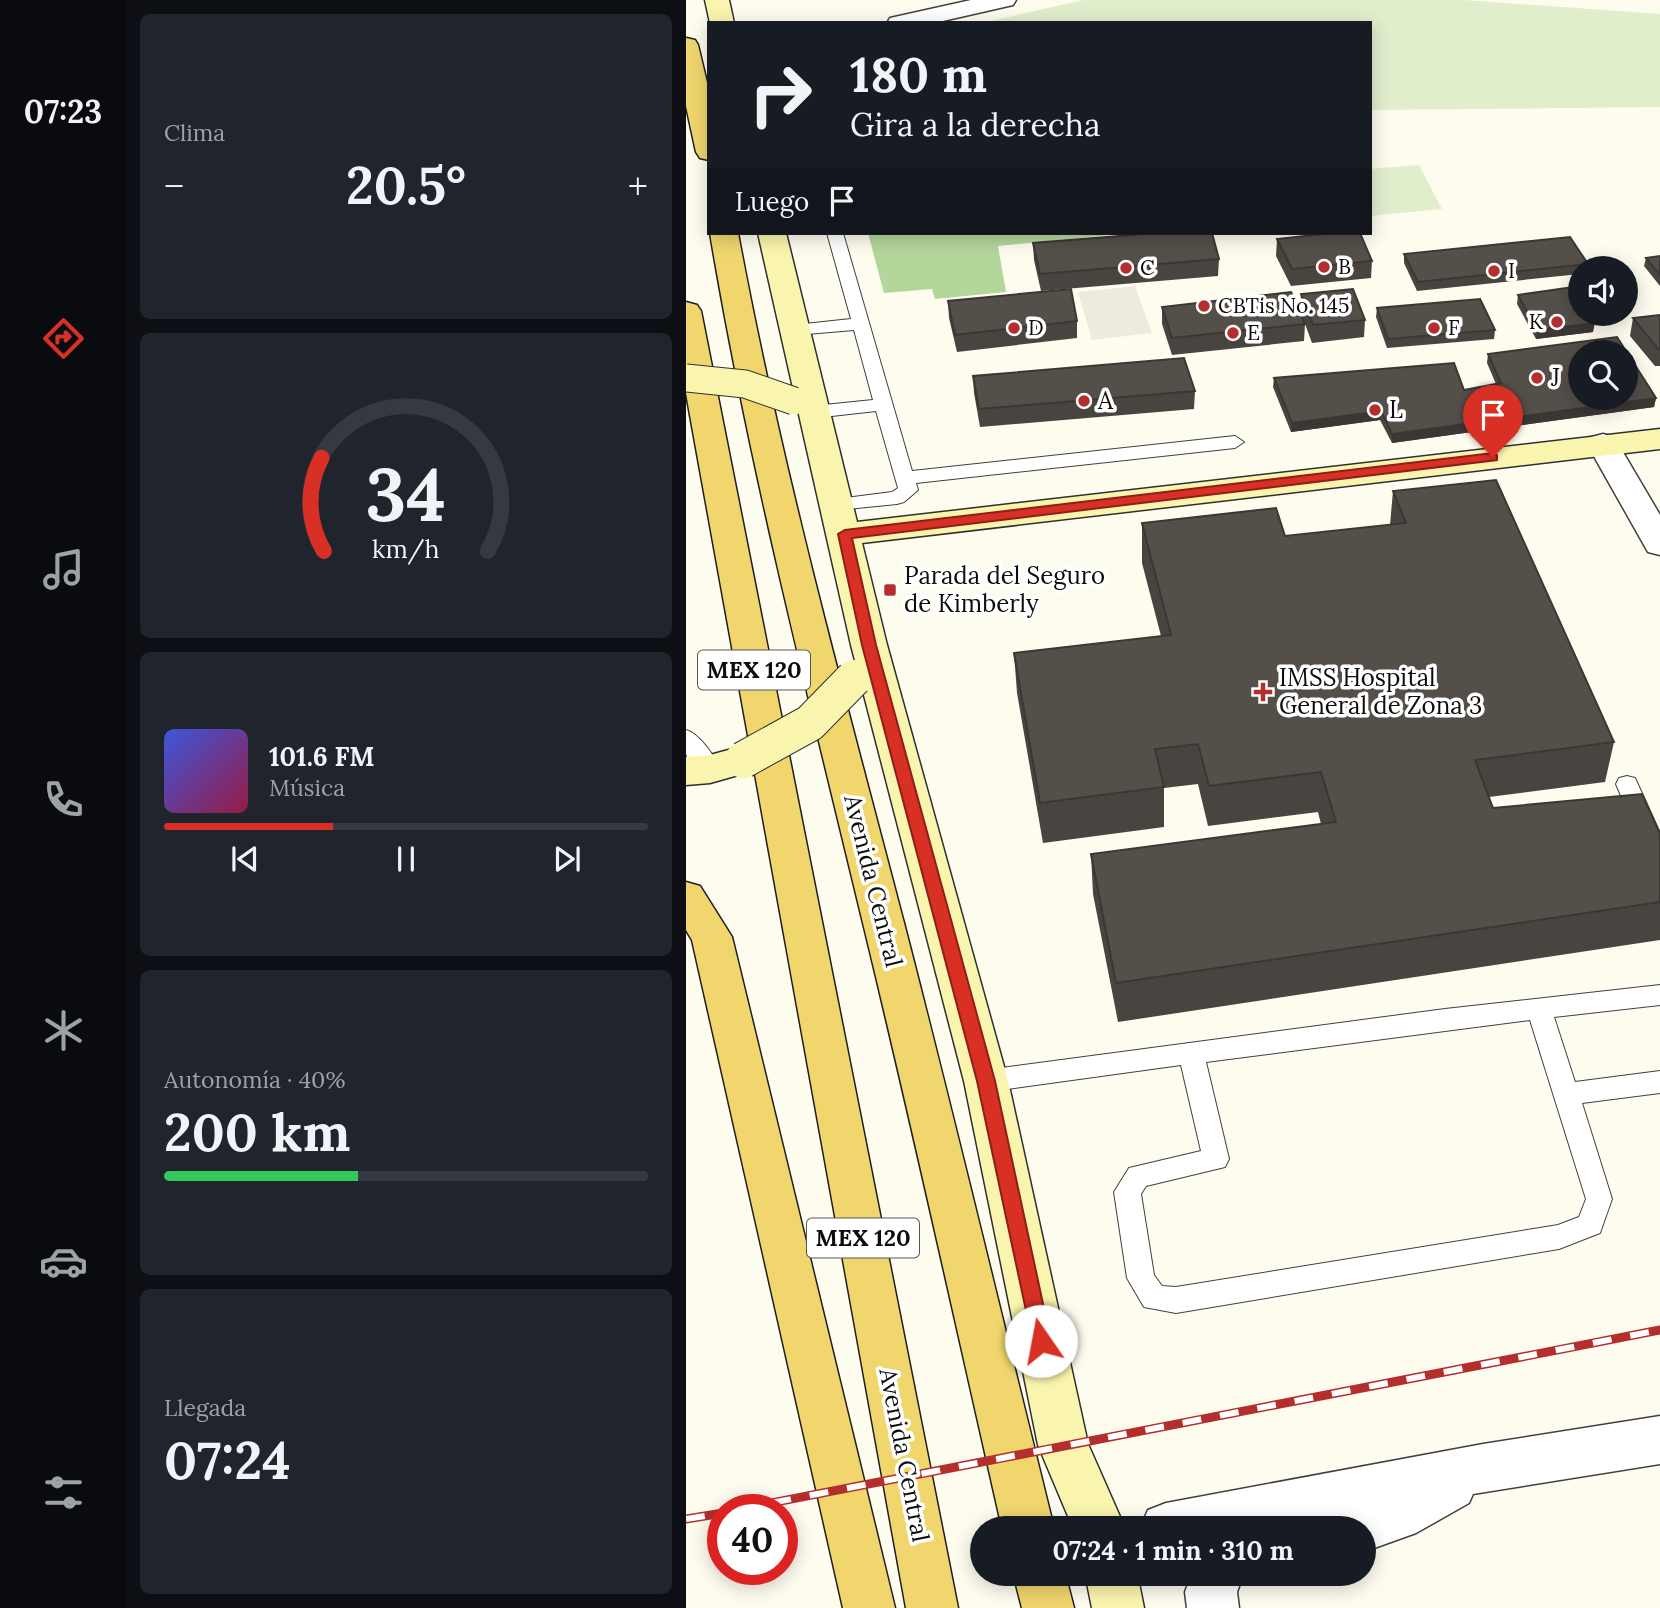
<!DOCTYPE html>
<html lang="es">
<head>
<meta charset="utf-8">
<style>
	body { margin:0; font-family:Lora,serif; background:#20242c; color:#f1f3f6; height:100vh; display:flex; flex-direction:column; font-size:26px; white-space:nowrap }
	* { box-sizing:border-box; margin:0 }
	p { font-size:23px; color:#9ea1a6 }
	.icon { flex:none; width:38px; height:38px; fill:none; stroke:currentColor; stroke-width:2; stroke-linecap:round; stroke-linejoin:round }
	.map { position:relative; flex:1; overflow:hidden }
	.panel { display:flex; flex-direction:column; gap:14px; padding:14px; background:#0d0f14; width:560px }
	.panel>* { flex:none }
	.hud { position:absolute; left:21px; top:21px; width:665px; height:214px; border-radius:0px; box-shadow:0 4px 18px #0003; background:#171b24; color:#f1f3f6; overflow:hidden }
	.tools { position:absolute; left:882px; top:256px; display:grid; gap:14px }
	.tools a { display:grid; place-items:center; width:70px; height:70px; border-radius:50%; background:#171b24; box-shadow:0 4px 18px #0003; font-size:35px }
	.speed { position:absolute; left:21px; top:1494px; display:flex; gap:14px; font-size:35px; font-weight:700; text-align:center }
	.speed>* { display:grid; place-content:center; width:91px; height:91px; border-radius:50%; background:#171b24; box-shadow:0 4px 18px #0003; line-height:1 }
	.speed .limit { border:10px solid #d22; background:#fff; color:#111 }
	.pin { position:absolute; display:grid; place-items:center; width:60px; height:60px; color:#fff; margin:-72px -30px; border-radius:50% 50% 50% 0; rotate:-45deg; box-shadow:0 0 7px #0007 }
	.pin .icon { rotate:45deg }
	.me { position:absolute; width:77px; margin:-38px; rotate:348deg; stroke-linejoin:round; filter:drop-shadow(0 0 5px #0008) }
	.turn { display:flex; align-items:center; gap:24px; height:147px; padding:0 28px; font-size:32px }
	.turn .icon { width:91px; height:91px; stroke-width:2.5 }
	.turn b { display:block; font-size:49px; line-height:60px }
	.then { display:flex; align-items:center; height:66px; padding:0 28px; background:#0003; gap:14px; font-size:26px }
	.big { font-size:52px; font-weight:700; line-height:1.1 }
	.panel .tile { flex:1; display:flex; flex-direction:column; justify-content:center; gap:10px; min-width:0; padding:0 24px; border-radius:10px; background:#20242c }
	.panel .dial { align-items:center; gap:0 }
	.dial svg { height:182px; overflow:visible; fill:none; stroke:#363941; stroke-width:7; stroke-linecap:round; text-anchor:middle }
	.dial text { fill:#f1f3f6; stroke:none }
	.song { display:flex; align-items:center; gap:21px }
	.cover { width:84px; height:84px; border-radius:10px; background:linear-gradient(135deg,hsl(230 70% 55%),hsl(340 70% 35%)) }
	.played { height:7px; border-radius:4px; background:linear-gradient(90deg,#d93025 35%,#363941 35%) }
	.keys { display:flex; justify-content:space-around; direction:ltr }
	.heat { display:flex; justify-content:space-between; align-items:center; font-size:38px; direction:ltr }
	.charge { height:10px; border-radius:5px; background:linear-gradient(90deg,#34c759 40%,#363941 0) }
	.trip { position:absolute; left:284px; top:1516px; width:406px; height:70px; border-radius:35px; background:#171b24; box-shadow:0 4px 18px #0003; font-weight:700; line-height:70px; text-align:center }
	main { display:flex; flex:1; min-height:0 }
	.dock { display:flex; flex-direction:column; width:126px; justify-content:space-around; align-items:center; background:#090b0e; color:#9ea1a6 }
	.dock .icon { width:49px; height:49px }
	.dock .selected { color:#d93025 }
	.dock b { font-size:32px; color:#f1f3f6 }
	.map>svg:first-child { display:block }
</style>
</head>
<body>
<main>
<nav class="dock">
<b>07:23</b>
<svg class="icon selected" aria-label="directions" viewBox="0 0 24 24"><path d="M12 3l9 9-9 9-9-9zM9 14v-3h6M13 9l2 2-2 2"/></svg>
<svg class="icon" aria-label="music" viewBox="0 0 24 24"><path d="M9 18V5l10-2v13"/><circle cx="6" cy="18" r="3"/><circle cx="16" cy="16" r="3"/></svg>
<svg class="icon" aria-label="phone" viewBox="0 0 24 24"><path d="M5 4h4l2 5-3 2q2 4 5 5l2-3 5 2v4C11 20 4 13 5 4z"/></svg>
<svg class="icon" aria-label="climate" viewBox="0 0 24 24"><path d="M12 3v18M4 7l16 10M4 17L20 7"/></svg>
<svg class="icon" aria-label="car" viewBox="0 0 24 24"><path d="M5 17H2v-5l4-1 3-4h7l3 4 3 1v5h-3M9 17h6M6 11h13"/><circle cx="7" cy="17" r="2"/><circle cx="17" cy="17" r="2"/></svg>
<svg class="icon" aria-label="filters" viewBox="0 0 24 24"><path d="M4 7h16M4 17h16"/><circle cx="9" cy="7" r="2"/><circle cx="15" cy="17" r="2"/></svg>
</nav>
<section class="panel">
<div class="tile"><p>Clima</p>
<div class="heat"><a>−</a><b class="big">20.5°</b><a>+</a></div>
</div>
<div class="tile dial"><svg viewBox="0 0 100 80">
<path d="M14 69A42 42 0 1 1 86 69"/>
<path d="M14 69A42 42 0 0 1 13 28" stroke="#d93025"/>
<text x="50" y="56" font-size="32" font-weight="700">34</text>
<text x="50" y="72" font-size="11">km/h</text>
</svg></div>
<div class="tile">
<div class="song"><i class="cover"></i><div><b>101.6 FM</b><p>Música</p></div></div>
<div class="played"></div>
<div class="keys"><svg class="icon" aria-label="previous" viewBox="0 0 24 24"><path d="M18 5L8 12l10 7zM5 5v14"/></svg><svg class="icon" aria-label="pause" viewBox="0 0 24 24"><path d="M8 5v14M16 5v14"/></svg><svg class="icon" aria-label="next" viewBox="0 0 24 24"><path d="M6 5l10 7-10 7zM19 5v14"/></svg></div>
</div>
<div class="tile"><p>Autonomía · 40%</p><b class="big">200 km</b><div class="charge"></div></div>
<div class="tile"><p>Llegada</p><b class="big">07:24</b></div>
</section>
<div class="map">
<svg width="974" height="1608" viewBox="0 0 974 1608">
	<rect width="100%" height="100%" fill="#fefcef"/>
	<path fill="#b3d69b" d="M182,233H442L312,246L320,292L249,299L246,289L198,293Z"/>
	<path fill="#e1eecc" d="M397,0H778L974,14V107L684,110V23H296Z
		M733,165L756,209L684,216V169Z"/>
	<path fill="#eeeade" d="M449,286L466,333L406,340L392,292Z"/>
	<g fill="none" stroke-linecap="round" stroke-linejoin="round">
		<defs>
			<path id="lane" d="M141,233H157L226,471L549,436L558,442L549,448L230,483L232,490L218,502L211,504L151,510L144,508L141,504L144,500L206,492L212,488L190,411L128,418L119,412L128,406L187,400L168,330L109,335L100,330L109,325L165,319Z
				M0,730C14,734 28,756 35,769L32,775C18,779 5,768 0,754C0,748 0,737 0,730Z
				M941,776L949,778L974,833V868L966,865L962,859L930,784L933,778Z
				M974,985V1005L868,1017L889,1082L974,1071V1093L896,1103L926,1199L914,1233L873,1249L490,1313L458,1307L441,1278L428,1192L443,1168L515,1151L495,1065L300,1092L291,1088L287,1081L291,1074L300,1070L759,1009ZM844,1020L900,1199L893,1217L872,1225L490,1287L476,1286L468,1275L455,1194L460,1186L539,1167L543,1159L520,1062Z"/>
			<path id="street" d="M285,0H330L327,5L248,23H201L204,18Z
				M917,434L928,437L974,515V555L962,552L901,444L906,437Z
				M974,1416V1464L787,1494L783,1503L730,1533L677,1552V1528H649L653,1520L612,1528H454L462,1510L480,1503L797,1444Z
				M506,1573H558L551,1592L553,1608H501L499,1592Z"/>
			<path id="secondary" d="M19,0H43L48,23H24Z
				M72,233H100L171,522L974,429V449L176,543L201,645L322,1081L402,1444L439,1528H387L352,1445L278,1081L165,645Z
				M57,746L70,750L76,760L70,770L24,783L0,785V757L24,755Z
				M399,1573H451L458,1608H406Z"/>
			<path id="primary" d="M0,38L9,40L12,45L23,91V160L14,158L10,152L0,106Z
				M24,233H52C95,466 158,694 218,923C270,1124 318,1326 368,1528H316C270,1326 226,1124 177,923C122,694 63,466 24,233Z
				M0,302L11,305L15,311L272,1608H220L0,393Z
				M0,882L14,886L46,937L209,1608H157L6,940L0,930Z
				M327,1573H379L388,1608H336Z"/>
		</defs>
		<use href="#lane" stroke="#404040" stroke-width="2"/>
		<use href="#street" stroke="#404040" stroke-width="3"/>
		<use href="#secondary" stroke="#2f2f2f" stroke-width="3"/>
		<use href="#primary" stroke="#1e1e1e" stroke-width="3"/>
		<use href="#lane" fill="#fff" fill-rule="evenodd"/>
		<use href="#street" fill="#fff" fill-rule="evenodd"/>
		<use href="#secondary" fill="#faf5ae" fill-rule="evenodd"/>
		<use href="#primary" fill="#f0d66d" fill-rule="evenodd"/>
		<defs>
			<path id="rail" d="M49,1510L974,1330
				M0,1519L37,1513"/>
		</defs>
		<use href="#rail" stroke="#b52e2e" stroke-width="9"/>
		<use href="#rail" stroke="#fff" stroke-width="6" stroke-dasharray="19" stroke-linecap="butt"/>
		<defs>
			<path id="secondary-bridge-far1" d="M0,378L59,384L108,401"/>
			<path id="secondary-bridge" d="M57,760L124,723L168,678"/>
		</defs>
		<use href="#secondary-bridge-far1" stroke="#2f2f2f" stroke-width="29" stroke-linecap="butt"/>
		<use href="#secondary-bridge" stroke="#2f2f2f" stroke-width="38" stroke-linecap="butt"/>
		<use href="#secondary-bridge-far1" stroke="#faf5ae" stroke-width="27"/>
		<use href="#secondary-bridge" stroke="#faf5ae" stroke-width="36"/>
	</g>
	<path fill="#494440" d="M591,239L686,261L685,278L605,286L590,256Z
		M347,243L533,259L532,276L355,291L348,260Z
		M718,254L902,264V268H894V274L731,291L718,263Z
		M974,256V286L958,266L960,258Z
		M615,294L679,320L678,337L626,343L619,324L618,341L486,355L476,324V307L618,322L614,311Z
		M832,295L907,332L850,339L831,304Z
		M262,301L391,321V338L271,352L263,318Z
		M691,308L809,330L808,339L701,348L690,317Z
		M974,315V366H969L944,336L947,318Z
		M802,354L970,398L968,407L706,443L694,420L605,432L587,387L588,378L778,390L810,384L801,363Z
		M287,376L509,391L508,409L294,427L288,393Z
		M707,491L928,742L919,782L803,797L807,808L974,834V940L432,1022L407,894L405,854L635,824L632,812L522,826L512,784L478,788V827L357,843L331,693L328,653L475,636L456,563V523L599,536L704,525Z"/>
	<path fill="#3c3734" d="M909,323L907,332L850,339L851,330Z
		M970,398L968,407L706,443V434Z
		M695,411L694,420L605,432L606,423Z"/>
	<path fill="#554f4a" stroke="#3c3734" stroke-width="2" fill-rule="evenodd" d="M471,233H526L533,259L354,274L347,243Z
		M646,233H674L686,261L606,269L591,239Z
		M884,237L902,264L732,282L718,254Z
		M974,256V275L960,258Z
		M887,287L894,299V313H903L909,323L851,330L832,295Z
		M385,289L391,321L269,335L262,301Z
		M667,289L679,320L627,325L615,294Z
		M605,292L619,324L486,338L476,307Z
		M794,299L809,330L702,339L691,308Z
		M974,315V349H972L947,318Z
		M931,337L970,398L706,434L695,411L606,423L588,378L768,363L778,390L815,383L802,354ZM894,352H940V397H894Z
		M498,358L509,391L293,409L287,376Z
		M810,480L928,742L789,760L807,808L956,794L974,834V902L430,983L405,854L650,822L635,772L523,786L512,744L469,749L478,787L354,803L328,653L485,635L456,523L590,508L599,536L720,523L707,491Z"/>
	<path fill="#d93025" stroke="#8d1f18" stroke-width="2" d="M807,453L811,455V460L166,538L190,645L309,1081L365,1341L362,1348L355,1350L348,1348L291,1081L176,645L152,534L159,530Z"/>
	<g fill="#b52e2e" stroke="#fff" stroke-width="2.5">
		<circle cx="638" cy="267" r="7"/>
		<circle cx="440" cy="268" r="7"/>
		<circle cx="808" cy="271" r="7"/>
		<circle cx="518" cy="306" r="7"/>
		<circle cx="871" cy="322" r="7"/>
		<circle cx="328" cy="328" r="7"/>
		<circle cx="748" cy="328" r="7"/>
		<circle cx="547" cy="333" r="7"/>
		<circle cx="851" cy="378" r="7"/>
		<circle cx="398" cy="401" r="7"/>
		<circle cx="689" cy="410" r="7"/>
		<rect x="197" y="583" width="14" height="14" rx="3.5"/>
		<path d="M573.5 681.5h7v7h7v7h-7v7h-7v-7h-7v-7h7z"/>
	</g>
	<g text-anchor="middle" stroke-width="7" stroke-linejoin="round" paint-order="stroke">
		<g font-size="21" fill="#0d0d0d" stroke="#fff" text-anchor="start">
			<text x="652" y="274">B</text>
			<text x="454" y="275">C</text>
			<text x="822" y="278">I</text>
			<text x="532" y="313">CBTis No. 145</text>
			<text x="857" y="329" text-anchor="end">K</text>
			<text x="342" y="335">D</text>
			<text x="762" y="335">F</text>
			<text x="561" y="340">E</text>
		</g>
		<g fill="#fff" stroke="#565656" stroke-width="2">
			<rect x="12" y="650.5" width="112" height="39" rx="5"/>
			<rect x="121" y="1218.5" width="112" height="39" rx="5"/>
		</g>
		<g font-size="23" font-weight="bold" fill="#0d0d0d">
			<text x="68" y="678">MEX 120</text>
			<text x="177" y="1246">MEX 120</text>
		</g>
		<g font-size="24" fill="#0d0d0d" stroke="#fff" text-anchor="start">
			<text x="865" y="386">J</text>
			<text x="412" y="409">A</text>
			<text x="703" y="418">L</text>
			<text x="218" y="584">Parada del Seguro<tspan x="218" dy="28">de Kimberly</tspan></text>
			<text x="593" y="686">IMSS Hospital<tspan x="593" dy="28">General de Zona 3</tspan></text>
		</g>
		<g font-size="24" fill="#0d0d0d" stroke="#fff">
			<text transform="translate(187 881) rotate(76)" y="8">Avenida Central</text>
			<text transform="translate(218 1455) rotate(79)" y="8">Avenida Central</text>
		</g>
	</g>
</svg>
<div class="tools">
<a><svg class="icon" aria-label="sound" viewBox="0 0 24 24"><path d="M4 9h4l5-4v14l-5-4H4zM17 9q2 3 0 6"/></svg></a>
<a><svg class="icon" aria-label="search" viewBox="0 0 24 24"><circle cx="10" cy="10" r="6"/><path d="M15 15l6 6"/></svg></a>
</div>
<div class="speed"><div class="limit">40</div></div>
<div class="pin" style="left:807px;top:457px;background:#d93025"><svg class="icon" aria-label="arrive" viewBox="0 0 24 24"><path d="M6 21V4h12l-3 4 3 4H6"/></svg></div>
<svg class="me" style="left:355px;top:1341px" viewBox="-20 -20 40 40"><circle r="19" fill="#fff"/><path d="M0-13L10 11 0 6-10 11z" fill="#d93025"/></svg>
<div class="trip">07:24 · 1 min · 310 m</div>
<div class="hud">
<div class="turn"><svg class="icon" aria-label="right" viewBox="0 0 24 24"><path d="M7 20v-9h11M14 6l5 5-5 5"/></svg><div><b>180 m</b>Gira a la derecha</div></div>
<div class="then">Luego<svg class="icon" aria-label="arrive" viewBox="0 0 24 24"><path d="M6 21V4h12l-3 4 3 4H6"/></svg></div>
</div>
</div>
</main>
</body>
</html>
